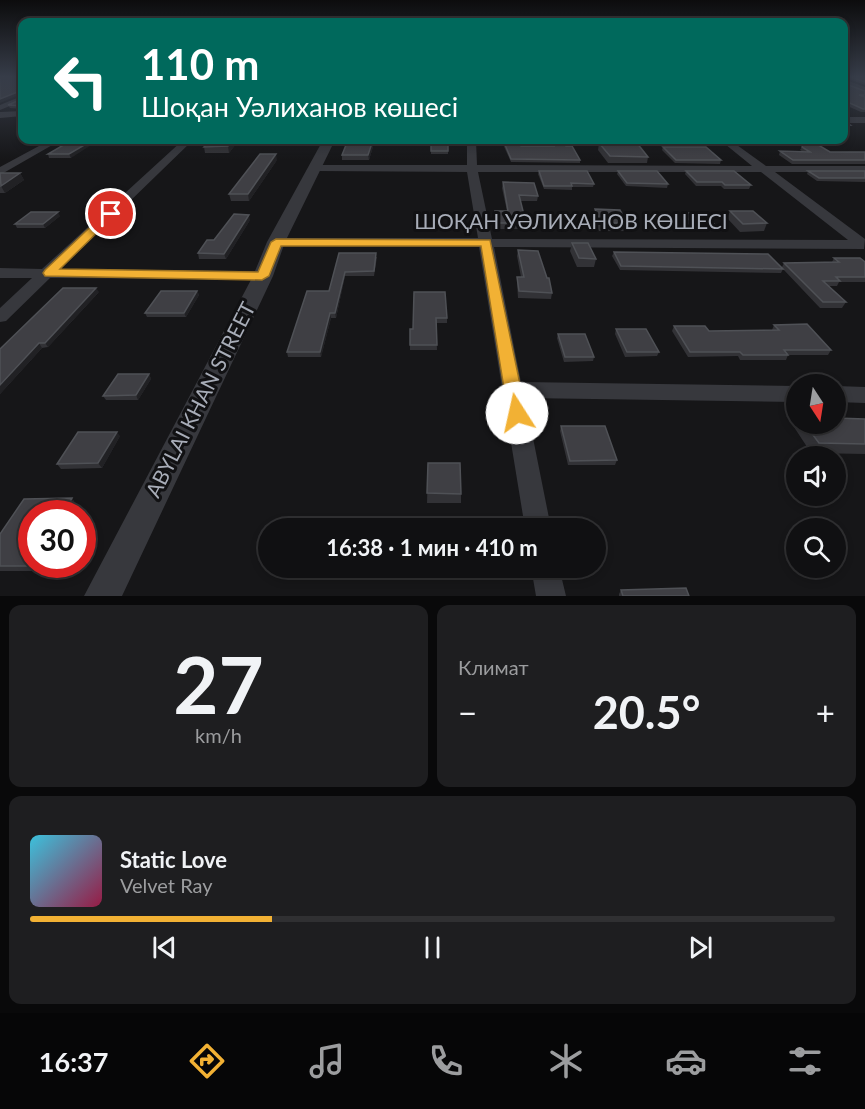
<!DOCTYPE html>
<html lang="ru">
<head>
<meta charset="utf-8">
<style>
	body { margin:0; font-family:Lato,sans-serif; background:#1e1e20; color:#f1f3f6; height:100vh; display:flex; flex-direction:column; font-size:22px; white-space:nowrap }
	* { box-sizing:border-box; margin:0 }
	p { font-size:20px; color:#9c9d9f }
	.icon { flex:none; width:33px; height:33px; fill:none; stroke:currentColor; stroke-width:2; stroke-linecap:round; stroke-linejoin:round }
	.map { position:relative; height:596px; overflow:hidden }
	.drawer { display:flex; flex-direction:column; gap:9px; padding:9px; background:#09090a; flex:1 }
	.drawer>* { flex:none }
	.hud { position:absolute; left:18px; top:18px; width:830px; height:126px; border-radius:12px; box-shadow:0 3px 9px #0003,0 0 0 2px #303032; background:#00695c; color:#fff; overflow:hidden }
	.needle { width:39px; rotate:168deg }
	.controls { position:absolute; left:786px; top:374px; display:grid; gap:12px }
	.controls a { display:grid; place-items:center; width:60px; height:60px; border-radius:50%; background:#101012; box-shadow:0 3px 9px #0003,0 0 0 2px #303032; font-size:30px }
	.speed { position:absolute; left:18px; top:500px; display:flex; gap:12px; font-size:30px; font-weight:700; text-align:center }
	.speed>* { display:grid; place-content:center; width:78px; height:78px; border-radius:50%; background:#101012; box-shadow:0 3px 9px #0003,0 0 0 2px #303032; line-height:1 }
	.speed .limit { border:9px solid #d22; background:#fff; color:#111 }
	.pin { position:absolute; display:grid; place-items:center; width:51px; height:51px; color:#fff; margin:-26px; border:3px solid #fff; border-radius:50%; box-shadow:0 2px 6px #0007 }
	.me { position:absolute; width:66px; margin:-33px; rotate:350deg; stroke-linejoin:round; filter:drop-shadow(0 0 4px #0008) }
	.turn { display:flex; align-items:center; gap:21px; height:126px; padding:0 24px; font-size:27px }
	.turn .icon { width:78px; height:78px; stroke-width:2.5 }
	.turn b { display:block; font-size:42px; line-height:51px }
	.big { font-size:45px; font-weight:700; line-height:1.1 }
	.drawer .widget { flex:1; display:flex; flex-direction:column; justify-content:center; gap:9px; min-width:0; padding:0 21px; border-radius:12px; background:#1e1e20 }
	.drawer .dial { align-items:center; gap:0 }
	.dial b { font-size:78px; line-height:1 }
	.song { display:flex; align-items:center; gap:18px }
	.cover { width:72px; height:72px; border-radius:9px; background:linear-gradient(135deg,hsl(190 70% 55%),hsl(340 70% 35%)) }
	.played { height:6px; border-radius:3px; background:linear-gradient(90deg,#f2b134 30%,#303032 30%) }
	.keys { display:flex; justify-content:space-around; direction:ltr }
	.heat { display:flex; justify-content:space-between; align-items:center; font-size:33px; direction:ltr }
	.drawer .tiles { flex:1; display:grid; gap:9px; grid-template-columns:1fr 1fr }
	.widget:last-child { grid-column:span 2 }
	.trip { position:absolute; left:258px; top:518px; width:348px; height:60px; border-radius:30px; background:#101012; box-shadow:0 3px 9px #0003,0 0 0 2px #303032; font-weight:700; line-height:60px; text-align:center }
	.tab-bar { display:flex; height:96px; justify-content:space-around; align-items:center; background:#060607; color:#9c9d9f }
	.tab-bar .icon { width:42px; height:42px }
	.tab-bar .active { color:#f2b134 }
	.tab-bar b { font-size:27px; color:#f1f3f6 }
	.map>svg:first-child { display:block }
</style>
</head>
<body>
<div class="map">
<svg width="865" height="596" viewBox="0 0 865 596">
	<rect width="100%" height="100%" fill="#161618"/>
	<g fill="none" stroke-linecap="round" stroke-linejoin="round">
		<path fill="#37383d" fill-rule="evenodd" d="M843,79L865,87V92L843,84Z
			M22,96V101L0,110V105Z
			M22,111V116L0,118V112Z
			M843,117H865V123H843Z
			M50,140H61L0,175V167Z
			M183,140H193L60,269L263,271L271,276L268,279L50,278L6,321L0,322V308L32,278H0V268L42,269Z
			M467,140H476L477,165L752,166L720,140H730L766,166H865V172H775L865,239L864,249L494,247L521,382L796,386V402L525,398L551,528H525L479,247L276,246L269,242L276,238H478L467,172L317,171L312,168L317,165H467ZM478,172H761L848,240L492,239Z
			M836,386L865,387V403L836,402Z
			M531,567H559L566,596H536Z"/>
		<path fill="#37383d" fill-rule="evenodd" d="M323,140H335L285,242L273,276L122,596H84L253,276L267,242Z"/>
	</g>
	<path fill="#323236" d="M843,76H865V85L844,77H843Z
		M843,83L865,91V112H861L843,104Z
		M22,98V109L10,108L8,105Z
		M843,121L850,125L849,128H843Z
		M72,140L71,158H49L48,154Z
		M239,140L229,153H205L204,147Z
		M355,140H375L369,160H342V155Z
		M431,140H448V154H431Z
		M501,140H518L521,146H552L549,140H566V146L580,160V163L511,162Z
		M599,143L648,157L647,163H608L598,150Z
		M663,147L721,160L720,164L675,163L662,150Z
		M802,147L830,152H865V164H792L779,155L780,151L803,152L800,150Z
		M277,160L249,201H231L229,194Z
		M539,171L594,184L593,187H572V190L544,189L538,174Z
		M618,171L668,184L667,188L626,186L617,174Z
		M686,171L751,185L749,189H724L721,186H696L685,174Z
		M808,171H865V182L817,181L807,174Z
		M0,173H20L24,180L5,193H0Z
		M503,182L538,196L537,201H520L526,223V229H497L494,217L495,211H507L502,188Z
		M595,209L627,223L625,231H599L593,217Z
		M730,211L767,223L764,231L740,232L727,218Z
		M684,213L715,225L714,229H692L682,217Z
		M60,216L45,228H17L15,224Z
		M250,220L226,259H199L198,253L214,240Z
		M572,243L596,259L594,267H577L570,251Z
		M518,250L547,278L552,293L551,299L518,298L517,283V277H521L517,256Z
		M614,252L782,267L784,263L832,262L834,258L865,262V282H839L837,286H829L846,302L842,308H820L783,269L781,273L620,270L612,256Z
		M339,253L377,257L374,276H345L336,318H331L321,357H288L287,352L329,291Z
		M197,291L199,295L186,317H147L145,313Z
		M99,292L48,347L42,348L0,394V349Z
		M414,292L447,318V323H436L437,350H410V329H413Z
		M774,325L831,350L828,355H788L786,360H740L738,356L688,357L672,331L674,326L709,331L772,330Z
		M616,329L659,352L657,356L625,357L615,334Z
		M558,334L594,357L593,361L564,362L557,338Z
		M149,374L151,379L138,400H106L103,396Z
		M865,419V454L811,453L794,427L797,423H836Z
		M561,426L617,460L615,465H568L560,431Z
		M120,436L102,468L61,469L57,464Z
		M428,463L461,494V503H427Z
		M72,498L75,503L35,571H0V534Z
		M621,590L689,596H619V594Z"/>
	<path fill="#212124" d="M20,91L21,94L0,103V99Z
		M93,140H99L71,158L69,154Z
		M233,140H239L229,153L228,146Z
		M373,140H375L369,160L368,155Z
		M276,154L277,160L249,201L248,194Z
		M20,173L24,180L5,193L1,186Z
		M58,212L60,216L45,228L43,224Z
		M249,215L250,220L226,259L224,254Z
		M345,272V276L336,318L335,313Z
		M96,288L99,292L48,347L45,343Z
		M197,291L199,295L186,317L184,313Z
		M330,313L331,318L321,357L320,352Z
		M39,343L42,348L0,394V385Z
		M149,374L151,379L138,400L136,395Z
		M117,432L120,436L102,468L98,463Z
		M72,498L75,503L70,513H63Z
		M32,564H39L35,571L31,566Z"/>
	<path fill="#3f3f44" stroke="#4f5156" stroke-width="1.5" d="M0,76H22V93L20,91L0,99Z
		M848,76H865V82Z
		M843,83L865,91V95H859L865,97V109H863L843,100Z
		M22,98V106L8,105L22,99Z
		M843,121L850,125H843Z
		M72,140H93L69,154H48Z
		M210,140H233L228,146L204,147Z
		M348,140H373L368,155H342Z
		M431,140H448V151H431Z
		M503,140H518L521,146H554L551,140H566V146H572L580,160L511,159Z
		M806,140H810L830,152H865V160H793L780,151L810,152L802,147Z
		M599,143H637L648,157L610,156Z
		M663,147H706L721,160H676Z
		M260,154H276L248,194H229Z
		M539,171H587L594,184L571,183L572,186H544Z
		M618,171H657L668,184L627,183Z
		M686,171H734L751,185H725L722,182H697Z
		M808,171H865V178H819Z
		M0,173H20L1,186Z
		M503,182L534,183L538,196L519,195L526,223H497L495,211H508Z
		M595,209L620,210L627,223H601Z
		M730,211H753L767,223L743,224Z
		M31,212H58L43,224H15Z
		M684,213H705L715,225H693Z
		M234,214L249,215L224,254L198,253L207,240H214Z
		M572,243H588L596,259L579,258Z
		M518,250L538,251L547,278H549L552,293L519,291L517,277H524Z
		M614,252L768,254L783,269L621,266Z
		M339,253H376L374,271L345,272L335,313H330L320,352H287L307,291H329Z
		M834,258H860L865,262V277H836L840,281H823L846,302H823L784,263L839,262Z
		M63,288H96L45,343H39L0,385V349Z
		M161,291H197L184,313H145Z
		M414,292H445L447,318H436L437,345H410V329H413Z
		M807,324L831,350H784L788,355H743L740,352H690L674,326H705L709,331L779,330L774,325Z
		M616,329H646L659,352H627Z
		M558,334H585L594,357H565Z
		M118,374H149L136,395L103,396Z
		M836,418L865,419V444L819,443L804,423H836Z
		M561,426H605L617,460L570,461Z
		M78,432H117L98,463L57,464Z
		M428,463H460L461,494L427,493Z
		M72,498L63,513H32V564L31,566H0V534L24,499Z
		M686,588L689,596H623L621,590Z"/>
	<linearGradient id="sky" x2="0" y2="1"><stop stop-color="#0c0c0d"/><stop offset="0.48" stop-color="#363c48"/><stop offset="1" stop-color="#363c48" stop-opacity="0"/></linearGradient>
	<rect width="865" height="159" fill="url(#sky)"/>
	<path fill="#f2b134" stroke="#9d7322" stroke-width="1.5" d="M107,211H115L116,214L60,269L258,272L271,242L276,239L490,240L526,413L524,418L517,420L511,418L508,413L481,246H281L269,276L262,280L45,276L43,273L45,270Z"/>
	<g text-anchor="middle" stroke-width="6" stroke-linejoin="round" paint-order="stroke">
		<g font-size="21" fill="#a8adb8" stroke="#111113">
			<text x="571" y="229">ШОҚАН УӘЛИХАНОВ КӨШЕСІ</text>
			<text transform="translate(201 400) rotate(-63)" y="7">ABYLAI KHAN STREET</text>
		</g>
	</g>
</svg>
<div class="controls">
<a><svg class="needle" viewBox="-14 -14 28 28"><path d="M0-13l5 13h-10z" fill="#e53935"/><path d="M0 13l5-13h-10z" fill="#9c9d9f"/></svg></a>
<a><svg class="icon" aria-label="sound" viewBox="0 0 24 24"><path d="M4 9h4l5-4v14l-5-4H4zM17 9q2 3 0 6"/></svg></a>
<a><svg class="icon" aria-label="search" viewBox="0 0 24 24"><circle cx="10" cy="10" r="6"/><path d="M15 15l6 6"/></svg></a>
</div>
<div class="speed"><div class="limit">30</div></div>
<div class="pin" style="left:111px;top:214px;background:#d93025"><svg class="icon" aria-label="arrive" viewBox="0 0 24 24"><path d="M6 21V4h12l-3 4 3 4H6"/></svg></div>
<svg class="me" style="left:517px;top:413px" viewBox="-20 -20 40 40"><circle r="19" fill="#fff"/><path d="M0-13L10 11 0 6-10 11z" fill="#f2b134"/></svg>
<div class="trip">16:38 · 1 мин · 410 m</div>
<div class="hud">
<div class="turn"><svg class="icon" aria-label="left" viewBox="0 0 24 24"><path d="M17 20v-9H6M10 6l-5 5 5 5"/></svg><div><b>110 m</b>Шоқан Уәлиханов көшесі</div></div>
</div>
</div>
<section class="drawer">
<div class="tiles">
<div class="widget dial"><b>27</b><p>km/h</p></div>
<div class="widget"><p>Климат</p>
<div class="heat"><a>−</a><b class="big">20.5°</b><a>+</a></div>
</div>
<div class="widget">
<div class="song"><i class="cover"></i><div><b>Static Love</b><p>Velvet Ray</p></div></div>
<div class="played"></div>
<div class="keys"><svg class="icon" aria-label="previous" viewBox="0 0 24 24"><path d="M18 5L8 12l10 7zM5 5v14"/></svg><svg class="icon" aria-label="pause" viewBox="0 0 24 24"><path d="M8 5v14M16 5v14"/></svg><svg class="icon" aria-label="next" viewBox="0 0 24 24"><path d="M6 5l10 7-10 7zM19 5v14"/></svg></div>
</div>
</div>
</section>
<nav class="tab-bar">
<b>16:37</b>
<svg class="icon active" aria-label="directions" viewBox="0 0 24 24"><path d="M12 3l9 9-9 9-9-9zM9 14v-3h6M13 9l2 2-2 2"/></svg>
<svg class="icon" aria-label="music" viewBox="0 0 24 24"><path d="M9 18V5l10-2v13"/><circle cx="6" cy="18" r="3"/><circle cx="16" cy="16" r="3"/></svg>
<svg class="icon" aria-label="phone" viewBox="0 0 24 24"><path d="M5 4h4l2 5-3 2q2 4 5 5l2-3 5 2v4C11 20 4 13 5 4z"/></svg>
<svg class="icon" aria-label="climate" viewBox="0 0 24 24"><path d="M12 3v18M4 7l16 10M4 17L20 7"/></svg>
<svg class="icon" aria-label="car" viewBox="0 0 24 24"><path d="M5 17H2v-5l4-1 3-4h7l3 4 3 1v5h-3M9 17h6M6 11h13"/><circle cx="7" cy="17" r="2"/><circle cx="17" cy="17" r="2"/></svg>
<svg class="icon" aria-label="filters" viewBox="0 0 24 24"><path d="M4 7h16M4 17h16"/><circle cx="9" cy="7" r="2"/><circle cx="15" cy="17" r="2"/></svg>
</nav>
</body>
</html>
